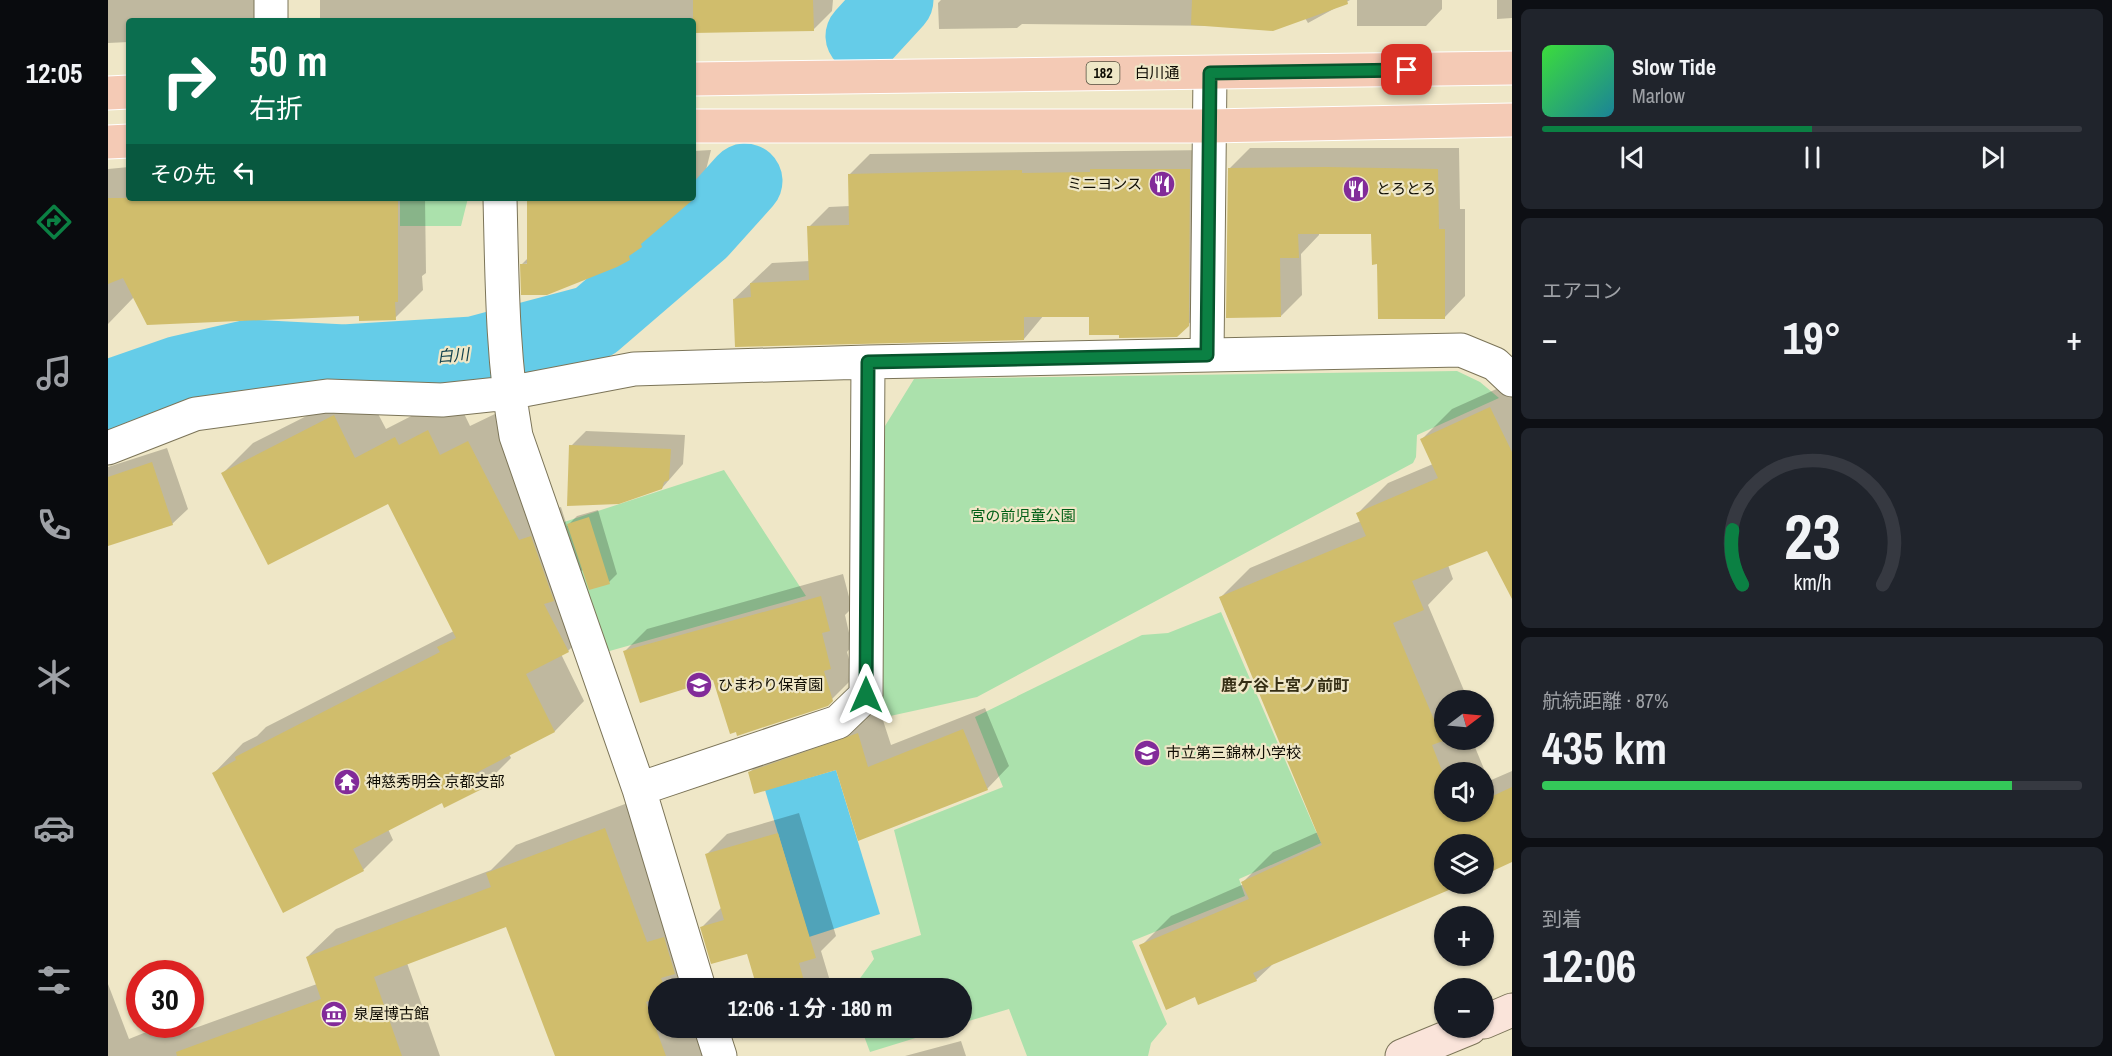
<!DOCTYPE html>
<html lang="ja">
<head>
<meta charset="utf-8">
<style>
	body { margin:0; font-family:"Archivo Narrow","Noto Sans JP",sans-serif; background:#20242c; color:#f1f3f6; height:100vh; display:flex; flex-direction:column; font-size:22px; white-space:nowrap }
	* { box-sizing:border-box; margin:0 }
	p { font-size:20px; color:#9ea1a6 }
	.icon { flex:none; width:33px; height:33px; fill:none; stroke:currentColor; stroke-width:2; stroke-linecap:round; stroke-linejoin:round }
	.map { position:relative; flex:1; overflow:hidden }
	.drawer { display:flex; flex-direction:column; gap:9px; padding:9px; background:#0d0f14; width:600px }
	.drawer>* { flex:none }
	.hud { position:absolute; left:18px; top:18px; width:570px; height:183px; border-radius:6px; box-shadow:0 2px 4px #0004; background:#0b6e4f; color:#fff; overflow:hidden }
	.needle { width:39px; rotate:74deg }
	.tools { position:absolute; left:1326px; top:690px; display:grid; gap:12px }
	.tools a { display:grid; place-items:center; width:60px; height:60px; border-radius:50%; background:#171b24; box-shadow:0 2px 4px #0004; font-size:30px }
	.speed { position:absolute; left:18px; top:960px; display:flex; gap:12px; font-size:30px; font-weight:700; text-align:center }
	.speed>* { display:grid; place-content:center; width:78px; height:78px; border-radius:50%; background:#171b24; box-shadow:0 2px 4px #0004; line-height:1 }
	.speed .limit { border:9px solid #d22; background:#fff; color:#111 }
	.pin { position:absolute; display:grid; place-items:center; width:51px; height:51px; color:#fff; margin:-26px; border-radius:12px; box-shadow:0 3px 9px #0006 }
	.me { position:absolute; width:66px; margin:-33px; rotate:0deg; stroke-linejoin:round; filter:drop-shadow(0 0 4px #0008) }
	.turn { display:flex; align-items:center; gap:21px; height:126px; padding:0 24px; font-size:27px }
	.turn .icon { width:78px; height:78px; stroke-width:2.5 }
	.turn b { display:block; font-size:42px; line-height:51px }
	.then { display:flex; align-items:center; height:57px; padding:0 24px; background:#0003; gap:12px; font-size:22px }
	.big { font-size:45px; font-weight:700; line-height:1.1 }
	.drawer .widget { flex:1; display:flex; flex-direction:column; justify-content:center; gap:9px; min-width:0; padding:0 21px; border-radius:9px; background:#20242c }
	.drawer .dial { align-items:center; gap:0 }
	.dial svg { height:156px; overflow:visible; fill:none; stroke:#363941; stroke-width:7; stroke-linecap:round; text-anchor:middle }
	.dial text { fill:#f1f3f6; stroke:none }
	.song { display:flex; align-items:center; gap:18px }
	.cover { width:72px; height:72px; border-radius:9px; background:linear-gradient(135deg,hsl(120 70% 55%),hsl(190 70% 35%)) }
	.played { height:6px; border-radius:3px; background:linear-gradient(90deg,#0b8043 50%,#363941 50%) }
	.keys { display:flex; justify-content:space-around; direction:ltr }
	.heat { display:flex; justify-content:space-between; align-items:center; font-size:33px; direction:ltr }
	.charge { height:9px; border-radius:4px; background:linear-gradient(90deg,#34c759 87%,#363941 0) }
	.trip { position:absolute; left:540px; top:978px; width:324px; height:60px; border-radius:30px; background:#171b24; box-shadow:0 2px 4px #0004; font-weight:700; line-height:60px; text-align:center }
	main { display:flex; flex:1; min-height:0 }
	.tab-bar { display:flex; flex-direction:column; width:108px; justify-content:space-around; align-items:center; background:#090b0e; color:#9ea1a6 }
	.tab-bar .icon { width:42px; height:42px }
	.tab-bar .selected { color:#0b8043 }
	.tab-bar b { font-size:27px; color:#f1f3f6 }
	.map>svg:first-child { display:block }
</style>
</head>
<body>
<main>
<nav class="tab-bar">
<b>12:05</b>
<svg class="icon selected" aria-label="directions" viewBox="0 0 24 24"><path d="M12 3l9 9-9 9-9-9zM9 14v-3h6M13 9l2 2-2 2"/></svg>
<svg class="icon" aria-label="music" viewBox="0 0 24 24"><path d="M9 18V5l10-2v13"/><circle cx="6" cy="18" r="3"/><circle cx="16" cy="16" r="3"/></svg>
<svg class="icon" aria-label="phone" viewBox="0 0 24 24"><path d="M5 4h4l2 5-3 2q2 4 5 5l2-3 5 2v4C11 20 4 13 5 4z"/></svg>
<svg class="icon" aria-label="climate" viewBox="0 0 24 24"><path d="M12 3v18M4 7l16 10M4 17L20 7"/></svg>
<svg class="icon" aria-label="car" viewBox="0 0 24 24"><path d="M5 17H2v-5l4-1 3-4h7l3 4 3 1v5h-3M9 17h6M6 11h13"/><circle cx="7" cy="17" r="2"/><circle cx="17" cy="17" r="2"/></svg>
<svg class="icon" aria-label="filters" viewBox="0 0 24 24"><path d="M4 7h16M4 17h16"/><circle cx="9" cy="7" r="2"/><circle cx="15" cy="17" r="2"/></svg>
</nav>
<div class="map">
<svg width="1404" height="1056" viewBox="0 0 1404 1056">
	<rect width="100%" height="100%" fill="#efe7c7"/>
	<path fill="#abe1ac" d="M292,198H360L353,226H292Z
		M1349,371L1372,382L1391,398L1309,435L1308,457L1305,463L869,697L773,718L777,426L806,379Z
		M616,470L698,596L498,652L453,523Z
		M1113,612L1213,843L1131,879L1137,896L1024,941L1059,1024L1043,1043L1040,1056H919L901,1009L854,1023V988H745L766,959L763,951L813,935L786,830L895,787L867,717L1034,635L1060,633Z
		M753,1028H840L762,1052Z"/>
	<path fill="#65cce8" d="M728,770L772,914L701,937L657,790Z"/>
	<path fill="#0003" fill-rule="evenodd" d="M0,0H159L160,21H21V42L0,43Z
		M212,0H725L724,11L705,30L585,32V21H212Z
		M833,0H1242L1200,23L1197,18L1120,26L914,24L909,28L831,29L830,3Z
		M1249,0H1334V9L1318,26H1249Z
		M1389,0H1404V18L1389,19Z
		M1142,148H1351L1352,209H1357V296L1336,318L1271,263L1265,232H1211V235L1193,254L1194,295L1173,316L1121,169Z
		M603,150L597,174L585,195V151Z
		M1102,150L1100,304L1069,336L982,316L936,315L916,339L626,299L664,263L702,261L701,227L721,207L742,206L741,175L762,154Z
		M21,167V198H317L318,273L314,276L315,290L287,318L26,297L0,324V169Z
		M420,198H582L521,258L414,264L421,257Z
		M1404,382V596L1380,549L1340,565L1345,579L1320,605L1360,700H1336V740H1364L1381,781L1404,771V861L1376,873V844H1336V884H1351L1166,963L1148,980L1088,995L1033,946L1063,916L1136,884L1135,882L1165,852L1210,832L1112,598L1142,568L1253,521L1250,513L1280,483L1325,464L1314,439L1344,409ZM1336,772H1376V812H1336Z
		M256,387L278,429L317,409L321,416L350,401L362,426L391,412L441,511L453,507L459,526L469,516L490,510L509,574L501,582L476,569L467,577L490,621L460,651L453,654L476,701L447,731L401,754L403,758L373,788L335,801L280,829L285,840L255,870L106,773L135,743L149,736L158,727L346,631L281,502L115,473L145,443Z
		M478,431L577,435L575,464L554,488L463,446Z
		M59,448L80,509L64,524L0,545V467Z
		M735,574L744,608L737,615L744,646L739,652L746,677L719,704L606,678L517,651L539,629Z
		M877,708L901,766L879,789L729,768L641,773L664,750L772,711L783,745Z
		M525,801L587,964L569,982L571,988H550V1028H586L597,1056H449L399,925L299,963L332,1056H0V984L21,1039L58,1024H74L76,1032L209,984L199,957L228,929L383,870L408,845Z
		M691,813L728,936L713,951L722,981L714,988H651L640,952L594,927L614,907L599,854L619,834Z
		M853,1041L858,1056H797Z"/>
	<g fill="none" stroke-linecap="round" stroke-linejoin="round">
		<path stroke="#65cce8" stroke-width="75" d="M755,36L788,0
			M0,398L72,373L142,357L236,362L366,354L486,322L593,230L637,181"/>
	</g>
	<path fill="#d0bd6c" d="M585,0H705L706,31L585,33Z
		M1084,0H1239L1240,4L1165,31L1083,25Z
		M1218,167L1330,169L1331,229H1337V319H1270L1269,264L1264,265L1263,234H1190L1191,258H1172L1173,317L1118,318L1120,168Z
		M982,169H1082L1081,326L1069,337L1011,338V335H981V317H916V340L627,347L625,299L643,297L642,283L701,280L699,226L741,225L740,174L914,170V173L982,172Z
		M0,198H290V302H287L288,320L251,321V316L39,325L15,278L0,284Z
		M419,198H587L533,244L534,247L521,256L522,260L509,267L439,295H413L412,264H419Z
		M1382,407L1404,452V599L1379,551L1304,581L1316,610L1285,623L1335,741L1324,745L1336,776V812H1376V800L1404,787V862L1376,875V844H1336V884H1355L1145,973L1149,981L1090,1005L1087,997L1058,1010L1031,945L1141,899L1133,882L1214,845L1111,597L1258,536L1248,513L1330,478L1312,439Z
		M226,415L247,458L287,437L291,445L320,430L332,455L360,441L411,540L423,536L446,601L436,604L461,652L418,674L447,732L366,774L374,789L336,808L334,803L245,849L256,871L175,913L104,773L128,760L127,757L332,652L329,647L348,638L280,504L160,565L113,473Z
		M461,445L563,449L561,480L556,482L554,489L511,504L459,506Z
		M44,462L65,525L0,546V477Z
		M481,517L502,584L481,590L459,524Z
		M713,596L722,631L714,633L723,669L716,671L725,701L720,706L629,736L628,732L622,734L605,680L532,703L515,651Z
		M855,729L880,790L750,841L728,770L646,794L640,772L750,733L760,767Z
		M497,828L539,942L556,937L567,974L553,978L557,988H550V997L538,1002L558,1056H447L398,927L266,977L294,1056H69L68,1052L213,999L198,957L383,887L378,873Z
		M670,833L708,958L691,963L698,988H649L639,954L603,964L592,927L616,920L597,854Z"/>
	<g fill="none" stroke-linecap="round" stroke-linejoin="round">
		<defs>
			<path id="street" d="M163,21V0
				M392,198C394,277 394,357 408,436L531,789L591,988
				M1099,355L1102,73
				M0,448L87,414L219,396L334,400L400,393L526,369L760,362L1353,350L1387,364L1404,380
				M531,789L730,722L758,695L760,362
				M603,1028L612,1056"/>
			<path id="secondary" d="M1376,1022L1404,1010
				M1294,1056L1362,1028"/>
			<path id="primary" d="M585,79L1404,68
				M0,93L21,92
				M585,126H1102L1404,120
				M0,142L21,141"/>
		</defs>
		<use href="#street" stroke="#7b7458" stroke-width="35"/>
		<use href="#secondary" stroke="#7b7458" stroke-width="35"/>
		<use href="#primary" stroke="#fff" stroke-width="35"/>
		<use href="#street" stroke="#fff" stroke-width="33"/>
		<use href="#secondary" stroke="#fae4da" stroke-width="33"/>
		<use href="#primary" stroke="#f4cab5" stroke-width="33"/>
	</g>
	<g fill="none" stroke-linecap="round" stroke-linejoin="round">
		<defs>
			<path id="route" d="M758,695L760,362L1099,355L1102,73L1299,70"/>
		</defs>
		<use href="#route" stroke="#07532c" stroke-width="15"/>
		<use href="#route" stroke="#0b8043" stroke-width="10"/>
	</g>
	<defs>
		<symbol id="restaurant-disc" viewBox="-11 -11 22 22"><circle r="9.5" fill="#822b99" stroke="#efe7c7"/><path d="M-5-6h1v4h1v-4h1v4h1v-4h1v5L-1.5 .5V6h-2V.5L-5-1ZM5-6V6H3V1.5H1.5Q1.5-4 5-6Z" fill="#fff"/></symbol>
		<symbol id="school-disc" viewBox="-11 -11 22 22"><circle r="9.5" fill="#822b99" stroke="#efe7c7"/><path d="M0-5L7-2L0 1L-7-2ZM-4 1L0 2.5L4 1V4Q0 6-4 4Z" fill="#fff"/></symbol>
		<symbol id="temple-disc" viewBox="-11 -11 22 22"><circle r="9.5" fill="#822b99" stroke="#efe7c7"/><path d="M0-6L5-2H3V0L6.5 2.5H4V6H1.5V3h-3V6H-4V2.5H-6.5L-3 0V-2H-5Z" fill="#fff"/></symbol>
		<symbol id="museum-disc" viewBox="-11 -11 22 22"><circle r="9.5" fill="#822b99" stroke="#efe7c7"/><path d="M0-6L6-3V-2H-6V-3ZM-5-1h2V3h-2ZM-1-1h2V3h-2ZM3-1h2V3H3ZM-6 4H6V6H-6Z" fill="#fff"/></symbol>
	</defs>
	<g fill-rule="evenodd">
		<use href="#restaurant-disc" x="1039" y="169" width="30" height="30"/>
		<use href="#restaurant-disc" x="1233" y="174" width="30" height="30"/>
		<use href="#school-disc" x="576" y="670" width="30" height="30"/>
		<use href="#school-disc" x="1024" y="738" width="30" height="30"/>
		<use href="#temple-disc" x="224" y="767" width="30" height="30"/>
		<use href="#museum-disc" x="211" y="999" width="30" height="30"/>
	</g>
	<g text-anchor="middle" stroke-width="4.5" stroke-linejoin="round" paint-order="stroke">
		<rect fill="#efe7c7" stroke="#524e3e" stroke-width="1.5" x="978.5" y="62" width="33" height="22" rx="4.5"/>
		<g font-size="14" font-weight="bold" fill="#0e0c03">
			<text x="995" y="78">182</text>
		</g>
		<g font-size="15" fill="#0e0c03" stroke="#efe7c7">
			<text x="1049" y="78">白川通</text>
		</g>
		<g font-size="15" fill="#0e0c03" stroke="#efe7c7" text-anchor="start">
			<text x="1034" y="189" text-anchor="end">ミニヨンス</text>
			<text x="1268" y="194">とろとろ</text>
			<text x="610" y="690">ひまわり保育園</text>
			<text x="1058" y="758">市立第三錦林小学校</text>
			<text x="258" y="787">神慈秀明会 京都支部</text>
			<text x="246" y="1019">泉屋博古館</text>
		</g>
		<g font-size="15" fill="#005f16" stroke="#efe7c7">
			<text x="915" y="521">宮の前児童公園</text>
		</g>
		<g font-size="16" font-style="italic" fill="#12414d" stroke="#efe7c7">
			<text transform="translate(345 355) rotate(-5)" y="6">白川</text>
		</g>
		<g font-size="16" font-weight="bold" fill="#352e14" stroke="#efe7c7">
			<text x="1177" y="691">鹿ケ谷上宮ノ前町</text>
		</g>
	</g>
</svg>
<div class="tools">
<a><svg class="needle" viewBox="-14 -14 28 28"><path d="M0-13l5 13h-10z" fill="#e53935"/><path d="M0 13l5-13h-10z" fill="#9ea1a6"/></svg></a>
<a><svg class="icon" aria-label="sound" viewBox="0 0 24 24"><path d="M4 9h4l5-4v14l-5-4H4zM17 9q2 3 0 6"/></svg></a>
<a><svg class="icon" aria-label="layers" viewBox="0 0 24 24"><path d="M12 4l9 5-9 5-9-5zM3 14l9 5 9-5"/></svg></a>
<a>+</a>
<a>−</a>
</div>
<div class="speed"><div class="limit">30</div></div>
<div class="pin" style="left:1299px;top:70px;background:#d93025"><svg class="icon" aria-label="arrive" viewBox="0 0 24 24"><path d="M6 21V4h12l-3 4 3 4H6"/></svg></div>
<svg class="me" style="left:758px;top:695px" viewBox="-20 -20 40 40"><path d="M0-17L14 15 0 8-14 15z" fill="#0b8043" stroke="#fff" stroke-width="4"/></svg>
<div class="trip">12:06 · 1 分 · 180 m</div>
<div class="hud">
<div class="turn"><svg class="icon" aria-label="right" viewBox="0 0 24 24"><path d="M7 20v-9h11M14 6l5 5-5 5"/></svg><div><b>50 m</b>右折</div></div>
<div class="then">その先<svg class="icon" aria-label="left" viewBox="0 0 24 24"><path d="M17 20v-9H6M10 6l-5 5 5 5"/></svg></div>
</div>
</div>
<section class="drawer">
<div class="widget">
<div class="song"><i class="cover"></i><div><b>Slow Tide</b><p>Marlow</p></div></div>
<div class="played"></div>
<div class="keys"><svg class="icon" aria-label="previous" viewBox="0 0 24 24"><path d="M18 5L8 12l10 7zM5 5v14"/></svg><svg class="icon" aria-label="pause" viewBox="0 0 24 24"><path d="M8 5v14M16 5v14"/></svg><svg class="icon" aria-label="next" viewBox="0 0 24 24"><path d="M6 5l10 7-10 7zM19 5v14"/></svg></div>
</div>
<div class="widget"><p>エアコン</p>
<div class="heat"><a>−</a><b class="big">19°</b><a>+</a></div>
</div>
<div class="widget dial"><svg viewBox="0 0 100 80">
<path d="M14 69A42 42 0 1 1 86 69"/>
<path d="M14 69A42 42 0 0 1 9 41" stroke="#0b8043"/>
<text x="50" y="56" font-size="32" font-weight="700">23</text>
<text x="50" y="72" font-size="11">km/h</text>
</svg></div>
<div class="widget"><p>航続距離 · 87%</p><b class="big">435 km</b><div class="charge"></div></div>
<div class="widget"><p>到着</p><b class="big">12:06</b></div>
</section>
</main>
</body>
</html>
